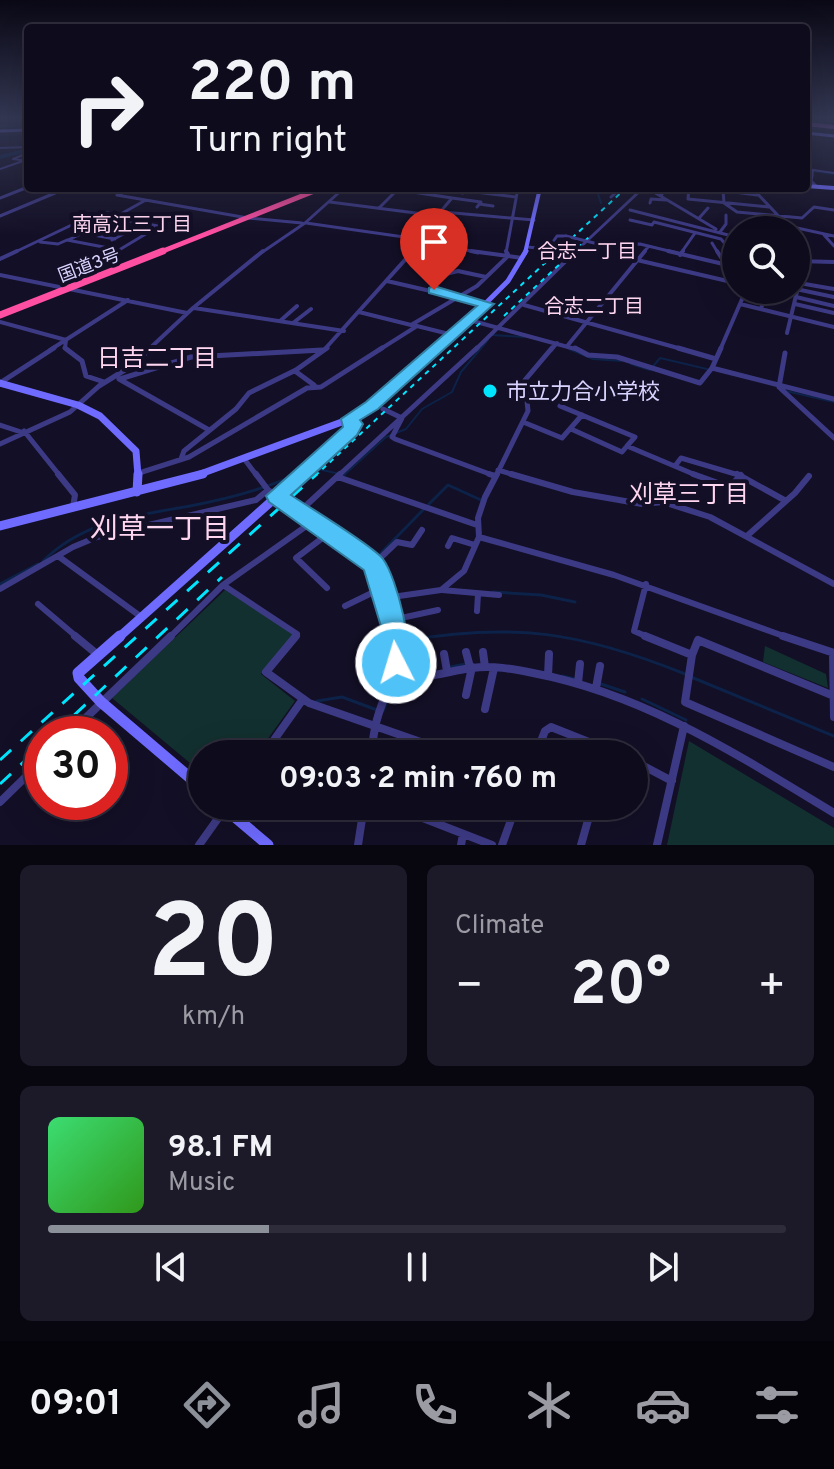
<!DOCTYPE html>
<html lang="en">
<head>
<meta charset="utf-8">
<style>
	body { margin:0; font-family:Overpass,"Noto Sans JP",sans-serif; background:#1c1929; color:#f1f3f6; height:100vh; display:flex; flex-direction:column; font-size:30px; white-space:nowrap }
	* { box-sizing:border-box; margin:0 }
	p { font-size:26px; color:#9b9ba3 }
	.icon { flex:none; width:44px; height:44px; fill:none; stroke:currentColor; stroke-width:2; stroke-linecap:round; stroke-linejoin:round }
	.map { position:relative; height:845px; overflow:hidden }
	.panel { display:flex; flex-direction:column; gap:20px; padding:20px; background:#08060f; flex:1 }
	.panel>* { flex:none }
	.banner { position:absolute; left:24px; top:24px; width:786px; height:168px; border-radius:8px; box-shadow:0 8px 32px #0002,0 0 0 2px #2e2b3b; background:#0e0b1c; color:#f1f3f6; overflow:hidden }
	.fabs { position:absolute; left:722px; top:216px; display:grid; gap:16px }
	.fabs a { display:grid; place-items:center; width:88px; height:88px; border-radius:50%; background:#0e0b1c; box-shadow:0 8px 32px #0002,0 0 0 2px #2e2b3b; font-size:40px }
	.speed { position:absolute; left:24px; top:716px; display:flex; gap:16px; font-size:40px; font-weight:700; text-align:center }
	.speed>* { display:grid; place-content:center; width:104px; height:104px; border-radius:50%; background:#0e0b1c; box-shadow:0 8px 32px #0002,0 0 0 2px #2e2b3b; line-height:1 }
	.speed .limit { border:12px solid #d22; background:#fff; color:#111 }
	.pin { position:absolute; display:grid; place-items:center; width:68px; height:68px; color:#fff; margin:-82px -34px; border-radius:50% 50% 50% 0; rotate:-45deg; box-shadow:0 0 8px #0007 }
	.pin .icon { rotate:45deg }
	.me { position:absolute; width:88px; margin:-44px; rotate:355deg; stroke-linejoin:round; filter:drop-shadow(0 0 6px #0008) }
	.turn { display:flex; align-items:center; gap:28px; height:168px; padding:0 32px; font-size:36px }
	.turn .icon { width:104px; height:104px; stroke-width:2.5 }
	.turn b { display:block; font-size:56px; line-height:68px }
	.big { font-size:60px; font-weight:700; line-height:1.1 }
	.panel .widget { flex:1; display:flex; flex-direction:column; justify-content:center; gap:12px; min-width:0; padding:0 28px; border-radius:12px; background:#1c1929 }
	.panel .dial { align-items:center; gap:0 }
	.dial b { font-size:104px; line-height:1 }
	.song { display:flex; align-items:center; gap:24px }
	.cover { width:96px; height:96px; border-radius:12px; background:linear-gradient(135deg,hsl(140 70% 55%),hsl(110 70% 35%)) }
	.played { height:8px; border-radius:4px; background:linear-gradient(90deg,#8c9099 30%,#2e2b3b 30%) }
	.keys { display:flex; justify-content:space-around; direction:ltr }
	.heat { display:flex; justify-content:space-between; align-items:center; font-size:44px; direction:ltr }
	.panel .tiles { flex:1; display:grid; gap:20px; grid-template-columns:1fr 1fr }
	.widget:last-child { grid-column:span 2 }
	.trip { position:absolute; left:188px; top:740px; width:460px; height:80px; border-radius:40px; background:#0e0b1c; box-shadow:0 8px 32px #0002,0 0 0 2px #2e2b3b; font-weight:700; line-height:80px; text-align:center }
	.tab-bar { display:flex; height:128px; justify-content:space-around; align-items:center; background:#06040b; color:#9b9ba3 }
	.tab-bar .icon { width:56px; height:56px }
	.tab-bar .selected { color:#8c9099 }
	.tab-bar b { font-size:36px; color:#f1f3f6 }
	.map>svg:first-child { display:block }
</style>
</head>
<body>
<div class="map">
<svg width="834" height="845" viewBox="0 0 834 845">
	<rect width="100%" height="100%" fill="#130f26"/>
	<path fill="#12302f" d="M225,590L294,634L261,674L295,701L257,754H202V773L112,698Z
		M765,646L826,674L828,688L763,662Z
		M689,741L834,828V845H667Z"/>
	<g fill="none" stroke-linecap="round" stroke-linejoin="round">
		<path stroke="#0c2248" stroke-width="2" d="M806,170L834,174
			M596,188L601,203
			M492,335L524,337
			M569,349L593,359L621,361
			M631,364L650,370L660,358L707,369
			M786,391L834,402
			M310,471L318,469L344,475L386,437L406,429L422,409L452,392L461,372L488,340
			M293,476L297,474"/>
		<path stroke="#0c2248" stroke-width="3" d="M339,474H345
			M429,504L448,485L481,500
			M349,543L374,559
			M381,553L424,509
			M43,561C85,520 135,516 190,506C227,499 263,490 297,474
			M0,584L38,564
			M493,592L541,595L575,602
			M397,623L402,640
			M450,667L466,664
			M400,671L403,641C514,622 581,632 685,674
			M562,676L575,679
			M691,677L834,736
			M601,684L625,692
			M642,699L686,720
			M317,701L342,697L377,710
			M383,711L398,677"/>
		<path fill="#0c2248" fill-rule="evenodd" d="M28,124V126L0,127V125Z
			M28,148V152L0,159V155Z"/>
		<path stroke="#3d3a85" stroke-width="2" d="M0,148L28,147
			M28,153L13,159L28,161
			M0,169L23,161
			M806,169L834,173
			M812,177L813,170"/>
		<path stroke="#3d3a85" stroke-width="3" d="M812,175L811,181L816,186
			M386,188L452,198L420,236L412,253
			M442,188L463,193L473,188
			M647,188L716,229
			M689,188L688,199L769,207
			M704,188L757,195
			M752,188L788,226L834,236
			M723,190L724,203L737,212L802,218L814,207L834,210
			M467,191L516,197
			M117,195L248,218L302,223
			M118,195L134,188
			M661,196L665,188
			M611,197L621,188
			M0,198L28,187
			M452,198L481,202L477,207
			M330,202L439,216
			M650,203L651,199L666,200
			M479,204L493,206
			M379,208L397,190
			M630,210L736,237
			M443,212L534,220
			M0,216L67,188
			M118,216L114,218L158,226
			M700,217L708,208
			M630,220L652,225L654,222
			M654,222L721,239L733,253
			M306,223L432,241L478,253
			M720,232L726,224V215
			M824,235L834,246
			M68,240L83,233L115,239
			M112,240L141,225
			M40,242L58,244L67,240L119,250L159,226
			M712,243L718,253
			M602,245L640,244L677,253
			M527,247L548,249L557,236H566
			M13,253L80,221L89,222L107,213L119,215L144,201
			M261,253L305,223L344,188
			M506,253L518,188
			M574,253L643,188
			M643,253L648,247
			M681,253L695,233"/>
		<path stroke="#3d3a85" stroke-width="4" d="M471,251L522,258
			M506,251L509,256
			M668,251L736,267
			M717,251L726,265
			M731,251L736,256
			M680,255L683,251
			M0,259L17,251
			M637,260L736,283
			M796,261L834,262
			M0,275L187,313
			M442,275L458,271L486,277
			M387,281L487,304
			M799,283L834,289
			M796,289L834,297
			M796,297L834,306
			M740,304L834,327
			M795,304L834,313
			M524,305L685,350
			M194,308L344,331
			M761,309L767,290
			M359,312L411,325L477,286L506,258
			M280,321L297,306
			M0,322L66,340L65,348L68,350
			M293,323L311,309
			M417,326L453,335L469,320L579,350
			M787,333L799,283L796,278
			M568,345L645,251
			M50,350L128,300
			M148,350L193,308L263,251
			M317,350H322
			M324,350L413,251
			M379,350L417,326L411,325
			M475,350L576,251
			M551,350L557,343
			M720,350L746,290"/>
		<path stroke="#3d3a85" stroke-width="5" d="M65,348L82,361L86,376L104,382
			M575,348L588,355L617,357L700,383L712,368L721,348
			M678,348L716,359
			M712,368L834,399
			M295,371L314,385
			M119,379L209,430
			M120,379L191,357L322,350
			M0,383L54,348
			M779,387L785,353
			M780,388L834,438
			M575,390L560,406L635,437L627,446
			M383,409L402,418L392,437L395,439L495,476
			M523,422L562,438L582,415
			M0,425L21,432
			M571,429L622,452L627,446L698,476
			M24,431L60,476
			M0,444L70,412L99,386L133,365L151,348
			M181,459L184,451L236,409L249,393L296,370L327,348
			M245,460L257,476
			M675,466L681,458L742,476
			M498,470L518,476
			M139,473L189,457L307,388L321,387L382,348
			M338,476L477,348
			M496,476L528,411L525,380L552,348"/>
		<path stroke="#3d3a85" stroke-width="6" d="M58,474L75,495L73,507
			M256,474L268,490L374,564L395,638
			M489,474L495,476
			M511,474L573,492L642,504L663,502L710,517L834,584
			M693,474L729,487L741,475
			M737,474L786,501
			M338,477L477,525
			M299,512L340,474
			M748,535L795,493L809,476
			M479,537L614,575L789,638
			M448,546L452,538L475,545
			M58,556L140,616
			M374,564L397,542L412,545L422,530
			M646,584L634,631L650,638
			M223,585L297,634L294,638
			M327,588L296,558L329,533
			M0,589L73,547L97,537L256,500L268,490
			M442,590L499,595
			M385,598L441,590L464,571L479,537L478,518L485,497L497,474
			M38,604L78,638
			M345,606L382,588
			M477,611L478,594
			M392,620L438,610
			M169,638L223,585L312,522"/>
		<path stroke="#3d3a85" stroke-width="8" d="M75,636L98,655
			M296,636L266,672L309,703L455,754
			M645,636L692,655
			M783,636L834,653
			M466,652L470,667
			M483,652L485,667
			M833,653L834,717
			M444,654L447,671
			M395,671C422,683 445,671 472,668C492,665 513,669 533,673C644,694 738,755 834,813
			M403,675L410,664
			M548,676L549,654
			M578,683L580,664
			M596,688L600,666
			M466,695L472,667
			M834,696L698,640L692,655L685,702L834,767
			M485,709L494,668
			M69,734L171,636
			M269,748L281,754
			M264,754L303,699
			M371,754C373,741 374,728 378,716C386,688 403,665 394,636
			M536,754L545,731L551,727L619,754
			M634,761L672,781
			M0,802L42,761
			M392,806L492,845
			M199,845L224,810
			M358,845L364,806
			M461,845L463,834
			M502,845L516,806
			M581,845L592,806
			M657,845L684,726"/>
		<path stroke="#6f6bff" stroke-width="3" d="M0,131L28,130
			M806,133L834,136"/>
		<path stroke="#6f6bff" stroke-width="4" d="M806,186L834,188
			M525,253L540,188"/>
		<path stroke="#6f6bff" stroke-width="5" d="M469,320L508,281L526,251
			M436,350L453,335"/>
		<path stroke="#6f6bff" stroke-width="7" d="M0,383L78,405L100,416L136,451L138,476
			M195,476L350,419L372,406L438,348
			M300,476L350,431L354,424L350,419"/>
		<path stroke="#6f6bff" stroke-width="9" d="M137,492L138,474
			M0,526L203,474
			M118,638L302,474"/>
		<path stroke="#6f6bff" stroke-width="11" d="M120,636L78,673L79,678L101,702L202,788
			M222,806L268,845"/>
		<path stroke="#c25bff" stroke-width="4" d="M806,124L834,127"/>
		<path stroke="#ff4fa3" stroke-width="5" d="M158,253L322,188"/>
		<path stroke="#ff4fa3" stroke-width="7" d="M0,315L163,251"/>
		<path stroke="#00e5ff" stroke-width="2" stroke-dasharray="5 5" stroke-linecap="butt" d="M504,316L589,237
			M315,476L626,188"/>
		<path stroke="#00e5ff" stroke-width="3" stroke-dasharray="15 13" stroke-linecap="butt" d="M54,734L222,577
			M0,760L317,474
			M0,784L42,745"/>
		<path stroke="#3d3a85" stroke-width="3" d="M566,236L602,245"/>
	</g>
	<linearGradient id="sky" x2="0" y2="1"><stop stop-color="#0a0815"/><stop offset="0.5" stop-color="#333752"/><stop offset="1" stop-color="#333752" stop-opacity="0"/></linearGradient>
	<rect width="834" height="236" fill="url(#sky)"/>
	<path fill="#4fc3f7" stroke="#337fa1" stroke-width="2" d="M434,286L494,304L378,409L360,420L363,424L357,435L291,495C310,508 372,545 383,559C397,578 415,651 406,672L396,676L387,672L383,663V633L364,570L269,502L266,496L343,427L341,419L366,402L477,306L429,293V288Z"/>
	<circle fill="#00e5ff" stroke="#130f26" stroke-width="3" cx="490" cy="391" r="8"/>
	<g text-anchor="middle" stroke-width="8" stroke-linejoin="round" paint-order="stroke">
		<g font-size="18" fill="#d9d4ff" stroke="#130f26">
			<text transform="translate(89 265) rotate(-21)" y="6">国道3号</text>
		</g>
		<g font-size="20" fill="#ffd6f0" stroke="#130f26">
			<text x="132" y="231">南高江三丁目</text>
			<text x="587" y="258">合志一丁目</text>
			<text x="594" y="313">合志二丁目</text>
		</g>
		<g font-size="22" fill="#d9d4ff" stroke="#130f26" text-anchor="start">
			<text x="506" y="399">市立力合小学校</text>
		</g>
		<g font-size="24" fill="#ffd6f0" stroke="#130f26">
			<text x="157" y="366">日吉二丁目</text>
			<text x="689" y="502">刈草三丁目</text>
		</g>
		<g font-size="28" fill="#ffd6f0" stroke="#130f26">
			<text x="160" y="538">刈草一丁目</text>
		</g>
	</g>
</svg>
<div class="fabs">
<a><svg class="icon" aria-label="search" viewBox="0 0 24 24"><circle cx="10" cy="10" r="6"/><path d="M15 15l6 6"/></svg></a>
</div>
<div class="speed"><div class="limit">30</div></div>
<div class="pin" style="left:434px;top:290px;background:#d93025"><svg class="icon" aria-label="arrive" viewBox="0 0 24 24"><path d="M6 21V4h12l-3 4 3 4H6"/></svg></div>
<svg class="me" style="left:396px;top:663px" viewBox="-20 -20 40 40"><circle r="17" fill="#4fc3f7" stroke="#fff" stroke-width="3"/><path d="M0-11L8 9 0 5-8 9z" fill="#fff"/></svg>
<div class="trip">09:03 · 2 min · 760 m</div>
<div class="banner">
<div class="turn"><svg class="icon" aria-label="right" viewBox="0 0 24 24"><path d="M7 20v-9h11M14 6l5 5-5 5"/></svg><div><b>220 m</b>Turn right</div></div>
</div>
</div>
<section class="panel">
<div class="tiles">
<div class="widget dial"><b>20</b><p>km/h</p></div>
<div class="widget"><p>Climate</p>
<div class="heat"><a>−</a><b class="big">20°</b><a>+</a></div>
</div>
<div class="widget">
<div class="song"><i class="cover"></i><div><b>98.1 FM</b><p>Music</p></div></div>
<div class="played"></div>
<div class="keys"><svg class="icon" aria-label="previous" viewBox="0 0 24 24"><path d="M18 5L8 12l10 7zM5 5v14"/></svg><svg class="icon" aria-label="pause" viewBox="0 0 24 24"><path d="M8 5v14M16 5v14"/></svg><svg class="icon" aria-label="next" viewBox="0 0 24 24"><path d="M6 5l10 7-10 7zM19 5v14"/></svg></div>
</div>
</div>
</section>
<nav class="tab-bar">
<b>09:01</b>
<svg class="icon selected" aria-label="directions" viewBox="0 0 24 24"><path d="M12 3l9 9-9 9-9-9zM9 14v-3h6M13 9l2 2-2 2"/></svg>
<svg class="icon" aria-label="music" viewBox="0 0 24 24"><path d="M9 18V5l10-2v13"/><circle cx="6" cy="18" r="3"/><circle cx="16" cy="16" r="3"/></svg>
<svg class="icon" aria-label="phone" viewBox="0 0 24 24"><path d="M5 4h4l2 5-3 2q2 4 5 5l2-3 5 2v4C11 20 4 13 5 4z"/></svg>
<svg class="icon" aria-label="climate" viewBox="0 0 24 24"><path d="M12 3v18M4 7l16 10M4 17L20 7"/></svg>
<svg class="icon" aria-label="car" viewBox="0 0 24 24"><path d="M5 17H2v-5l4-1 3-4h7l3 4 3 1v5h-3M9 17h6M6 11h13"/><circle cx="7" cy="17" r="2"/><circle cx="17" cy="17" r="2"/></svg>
<svg class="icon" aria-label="filters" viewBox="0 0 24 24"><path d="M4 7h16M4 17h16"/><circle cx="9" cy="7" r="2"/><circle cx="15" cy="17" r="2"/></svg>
</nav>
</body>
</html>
